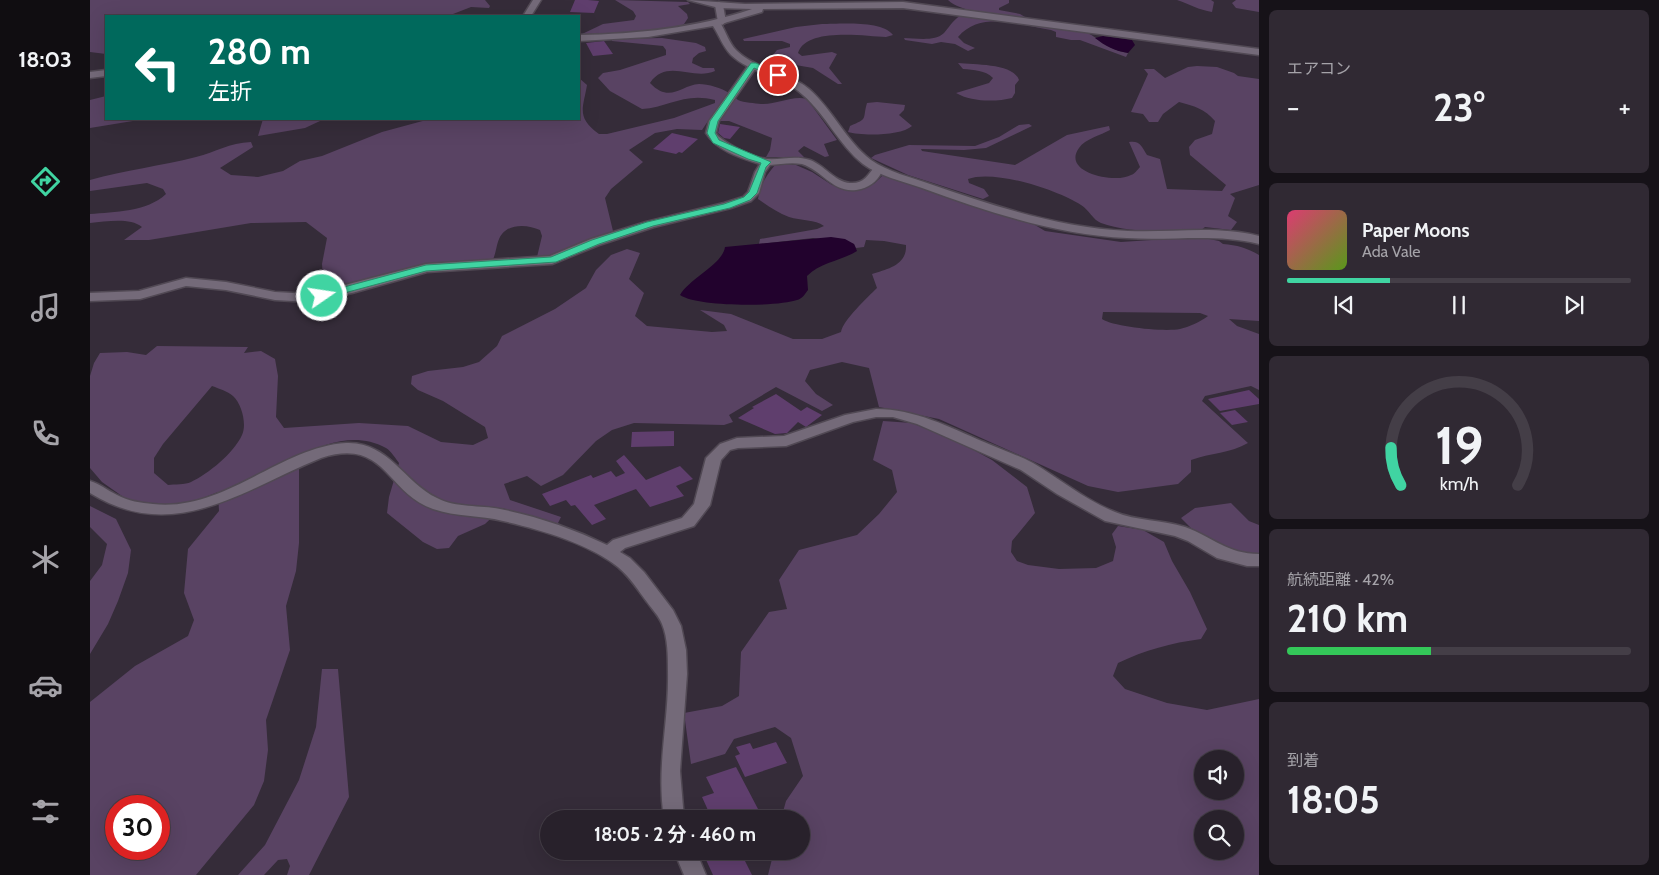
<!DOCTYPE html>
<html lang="ja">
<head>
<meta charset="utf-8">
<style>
	body { margin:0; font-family:Cabin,"Noto Sans JP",sans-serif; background:#302933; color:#f1f3f6; height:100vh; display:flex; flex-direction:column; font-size:19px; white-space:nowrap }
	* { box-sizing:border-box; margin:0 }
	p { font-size:16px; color:#a5a3a9 }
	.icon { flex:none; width:28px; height:28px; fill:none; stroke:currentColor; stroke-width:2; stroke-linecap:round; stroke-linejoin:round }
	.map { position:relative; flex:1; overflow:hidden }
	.side { display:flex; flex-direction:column; gap:10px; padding:10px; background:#161218; width:400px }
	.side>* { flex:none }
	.top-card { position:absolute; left:15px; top:15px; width:475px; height:105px; border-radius:0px; box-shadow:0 5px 20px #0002,0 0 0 1px #443e47; background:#00695c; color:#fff; overflow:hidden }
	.fabs { position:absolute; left:1104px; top:750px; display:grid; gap:10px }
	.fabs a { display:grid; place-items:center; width:50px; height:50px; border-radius:50%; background:#28212b; box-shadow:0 5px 20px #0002,0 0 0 1px #443e47; font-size:25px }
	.speed { position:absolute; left:15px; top:795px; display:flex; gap:10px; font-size:25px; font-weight:700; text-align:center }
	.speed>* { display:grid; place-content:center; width:65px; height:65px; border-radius:50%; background:#28212b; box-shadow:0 5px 20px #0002,0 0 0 1px #443e47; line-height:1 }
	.speed .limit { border:8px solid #d22; background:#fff; color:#111 }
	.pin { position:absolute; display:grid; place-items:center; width:42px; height:42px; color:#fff; margin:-21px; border:2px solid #fff; border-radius:50%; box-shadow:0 1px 5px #0007 }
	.me { position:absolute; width:55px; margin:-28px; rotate:77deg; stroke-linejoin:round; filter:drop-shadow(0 0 4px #0008) }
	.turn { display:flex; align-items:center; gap:18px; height:105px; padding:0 20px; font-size:22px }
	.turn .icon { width:65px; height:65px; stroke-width:2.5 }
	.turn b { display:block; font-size:35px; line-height:42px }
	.big { font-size:38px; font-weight:700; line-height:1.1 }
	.side .tile { flex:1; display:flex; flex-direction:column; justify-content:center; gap:8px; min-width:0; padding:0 18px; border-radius:8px; background:#302933 }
	.side .dial { align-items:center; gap:0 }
	.dial svg { height:130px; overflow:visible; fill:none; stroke:#443e47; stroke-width:7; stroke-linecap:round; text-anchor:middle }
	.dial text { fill:#f1f3f6; stroke:none }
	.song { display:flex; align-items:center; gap:15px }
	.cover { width:60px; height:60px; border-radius:8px; background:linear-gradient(135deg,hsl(340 70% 55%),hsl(90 70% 35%)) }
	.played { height:5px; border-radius:2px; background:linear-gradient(90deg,#40d4a2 30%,#443e47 30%) }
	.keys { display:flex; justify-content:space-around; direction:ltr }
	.heat { display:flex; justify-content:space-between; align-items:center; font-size:28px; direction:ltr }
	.charge { height:8px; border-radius:4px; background:linear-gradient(90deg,#34c759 42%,#443e47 0) }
	.trip { position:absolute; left:450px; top:810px; width:270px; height:50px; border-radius:25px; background:#28212b; box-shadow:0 5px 20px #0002,0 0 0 1px #443e47; font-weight:700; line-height:50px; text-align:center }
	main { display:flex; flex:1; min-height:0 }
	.menu { display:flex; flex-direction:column; width:90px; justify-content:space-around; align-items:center; background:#100d11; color:#a5a3a9 }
	.menu .icon { width:35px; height:35px }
	.menu .selected { color:#40d4a2 }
	.menu b { font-size:22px; color:#f1f3f6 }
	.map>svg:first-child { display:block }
</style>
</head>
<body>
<main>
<nav class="menu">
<b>18:03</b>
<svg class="icon selected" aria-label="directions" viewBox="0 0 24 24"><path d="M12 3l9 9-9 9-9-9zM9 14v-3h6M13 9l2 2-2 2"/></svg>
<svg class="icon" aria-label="music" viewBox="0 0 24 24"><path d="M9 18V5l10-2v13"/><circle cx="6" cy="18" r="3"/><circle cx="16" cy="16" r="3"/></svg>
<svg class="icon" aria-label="phone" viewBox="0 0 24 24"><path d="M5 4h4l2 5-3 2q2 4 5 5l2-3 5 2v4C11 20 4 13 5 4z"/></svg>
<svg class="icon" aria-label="climate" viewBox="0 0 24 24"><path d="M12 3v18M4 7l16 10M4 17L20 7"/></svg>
<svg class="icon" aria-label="car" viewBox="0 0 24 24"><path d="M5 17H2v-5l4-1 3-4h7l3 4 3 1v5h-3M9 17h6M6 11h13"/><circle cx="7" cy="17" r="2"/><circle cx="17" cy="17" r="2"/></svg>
<svg class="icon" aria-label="filters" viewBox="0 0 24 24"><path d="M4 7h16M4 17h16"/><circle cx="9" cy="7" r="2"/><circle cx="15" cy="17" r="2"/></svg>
</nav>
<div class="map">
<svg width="1169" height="875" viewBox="0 0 1169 875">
	<rect width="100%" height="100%" fill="#352c39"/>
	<path fill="#594363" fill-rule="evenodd" d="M0,0H395L400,6L399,8L381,7L363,14L365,16H16V54L0,52Z
		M525,0L598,2L600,4L588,6L597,14L598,18L594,24L588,28L544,34L490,35L513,24L544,20L546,16L543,11Z
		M858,0H919V3L909,8V10L930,14L935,17C915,15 872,14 858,0Z
		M1087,0H1121L1124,2L1122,12C1109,10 1099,4 1087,0Z
		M1146,0H1169V12L1146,8L1142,3Z
		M874,14L993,31C1010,38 1018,50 1038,53L1036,57L990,40H981L966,37V32L961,30C931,25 891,10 868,37L874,43L885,48L878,51L865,44L851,42L842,44L815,40L814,38C825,38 845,42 854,33C861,25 864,18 874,14Z
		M732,24C749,24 792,20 803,35L796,37C774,36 716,27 708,53L712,56L742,52L747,54L739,68L752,84H748L723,68L688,62L683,55L687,50L700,47V44L692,41H654L653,39L706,27Z
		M572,38L606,43L615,47L616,51L609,53L603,58L602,63L613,68H624L625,71C603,81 577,58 560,83C580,104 591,85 609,84C618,84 632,88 639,93C642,95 645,98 648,100C654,103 665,103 671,104C687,105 702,95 717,99L747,140L734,144L739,156L735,157L714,146L708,151L714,157H676L680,150L682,138L639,121H618L612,130L587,129L565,133L539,150L553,162L521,189L515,198L523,231L465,255L447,257L452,236L450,230C439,225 421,223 412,234C406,241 407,253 402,261L316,269L245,289L233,278L232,264L237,238L216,222L161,223L59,240H34L52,227C39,217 16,222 0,223V214C24,212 57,212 76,194L73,189L57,183L0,191V180C35,170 71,166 106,157C126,152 139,143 161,142L163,147L130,168L141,175L168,177L193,171L210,161L232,156L292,132L340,119L379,120L489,119V78L497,85C493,109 486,117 509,134H517L584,118L625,103V100C595,92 579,107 552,109L520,91L508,78L513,73L530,70L576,55V50L573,46L522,41V39Z
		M868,63C885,65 923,63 929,80L925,85V93L922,98C906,102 881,102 866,93L899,83L903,78C895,70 884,70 873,69Z
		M1107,66L1127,67L1144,73L1148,76L1169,79V185L1140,194L1145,198L1138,216L1147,222L1141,230L1115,227L1111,230C1079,231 1042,234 1011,223C1003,220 999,210 991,205C968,190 904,169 878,179L879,183L894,189L899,196L893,199L818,175L781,158L785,155L819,145L885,146L909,137L929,125L939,124L942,126L896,148L874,150L831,149L832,151L925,165L977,135L1019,126L1020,130C1011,135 995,139 989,148C971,173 1026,184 1041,175C1045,174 1047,170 1050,167L1039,142C1050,140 1052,147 1057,155L1070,159L1077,189L1132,191L1136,185L1100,155L1099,147L1105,140L1122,134L1125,121C1115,109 1104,106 1089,102L1073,114L1068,122H1059L1053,114L1041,112L1058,74L1054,69H1064L1075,78L1098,67Z
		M16,96V119H55L0,128V100Z
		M787,102L815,105L814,110L809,115L822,126C811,136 771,136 758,132L760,126C779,118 772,120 777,103Z
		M173,119H230V121L215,128L168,136Z
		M695,164L706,165L722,172L742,185L757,187H776L785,183L793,175L945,225L955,231L1031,242L1092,238L1119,239L1129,241L1133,244C1147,245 1157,248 1169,255V321L1139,319L1147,326L1169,334V390L1161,386L1115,396L1112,401L1158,443C1141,453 1120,453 1101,460V472L1088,484L1028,492L998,486L849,419L789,407L779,368L752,362L720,370L715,381L726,394L743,405L732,411L686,387L639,415L643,422L634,425L544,423L522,430L506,441L473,475L451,486L437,476L414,484L420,500L471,517L467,525L412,508L395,524L368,536L359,548L347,549L333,542L297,513L299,497L309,463C306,459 301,451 296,448C266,432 237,443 209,456V543L206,571L196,606L200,650L176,720L178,750L174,781L164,805L106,875H0V702L45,666L98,636L104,620L94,593L98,549L129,511L128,492L98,504L57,505L39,501L12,482L0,468V376L4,363L10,353L37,352L56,355L67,346L158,347L154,353L171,351L185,359L188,376L186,417L194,428L269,423L318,426L351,442L383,445L398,438L395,427L353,401L328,390L321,384L322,376L338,371L373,367L389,362L407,346L412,336L465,309L496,288L506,270L521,255L537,249L550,253L539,279L554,293L545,316L557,326L622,332L637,331L634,325L610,310L641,314L703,339H732L751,332C753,320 778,297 787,288L782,274C798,269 817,265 816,245L794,241L776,240L774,247L766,248L764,244L723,238L669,244L670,239L727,229L734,226C725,219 711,221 699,217C688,213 678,206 668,199C670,185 676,176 685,165ZM1013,312L1110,313L1118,316C1110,322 1099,327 1090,329C1074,332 1024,327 1012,319ZM122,386C130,389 137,391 143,396C152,404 157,425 152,435C144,453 118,474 101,482C95,485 85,484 78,485L64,473V458L73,444ZM26,806H69V849H26Z
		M793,421L822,423L871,443L902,460L937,487L945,513L922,541L921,552L927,561L938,565L969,569L1006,568L1023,561L1026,547L1022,534L1028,526L1053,530L1074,542L1082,561L1100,592L1117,629L1111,639C1081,643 1055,650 1028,663L1023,676L1035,689L1077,703L1117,710L1169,699V875H678L684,851H711V819H691L696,801L713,776L701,738L685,727L644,739L635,754L601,764L594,713L632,706L649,696L651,652L679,612L697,609L689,580L709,550L767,535L789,514L807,492L802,470L783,460ZM1112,759H1145V791H1112ZM1112,819H1145V851H1112Z
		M1141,503L1159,521L1169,525V556L1148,554L1101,528L1091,518L1105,508Z
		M0,506L26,519L41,550L38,573L28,601L18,624L0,654V581L12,565L17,544L0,527Z
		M232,669H248L259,797L219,875H197L200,866L197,859L188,860L174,875H148L175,845L209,780L226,727Z"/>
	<path fill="#22022d" d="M1013,36L1042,40L1045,45L1038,53C1025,51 1015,46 1005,38Z
		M741,237L755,239L764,244L767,251C751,261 731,262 717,276L718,290C715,294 712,299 707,300C687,307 607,307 590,295C600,278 633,264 635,247Z"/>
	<path fill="#5f3e6d" d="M485,0H498L509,1L504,13L480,12Z
		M514,41L523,54L503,56L496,43Z
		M630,124L650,127L640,139L634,138L628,133Z
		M582,133L608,139L592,153L589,152L586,154L563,149Z
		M1159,390L1169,399V404L1130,411L1118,399Z
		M686,394L711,411L717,407L732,415L716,427L708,422L697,433L685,434L648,418L664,408L662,407Z
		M1145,410L1158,422L1142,425L1130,413Z
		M584,431V446L541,447L542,432Z
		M534,455L556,480L590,466L603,479L586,486L594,496L560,507L546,489L504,505L516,519L502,525L485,505L481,506L476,500L460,506L452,494L501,475L503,478L521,471L526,477L535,473L526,461Z
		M686,742L697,763L655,777L645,756L650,754L646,747L660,743L663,749Z
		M646,767L668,809L639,819H622L612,797L624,793L616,777Z
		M612,851H650L662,875H623Z"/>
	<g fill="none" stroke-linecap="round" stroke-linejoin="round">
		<defs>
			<path id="street" d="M443,0H451L441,16H433Z
				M629,2L633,5L636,22L632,25L628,22L625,5Z
				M663,62L668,65L629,121L626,133L628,136C640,146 661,157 677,159C692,160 705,155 720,160C734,165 745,182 760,183C773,184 778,176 784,167H792L793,169C789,179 782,186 771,189C744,196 734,171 712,164C702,162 690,164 680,165L675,172L669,193L661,201L641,208L564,227L509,245L462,264L337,272L262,293L220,302L185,300L136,290L96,286L50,299L0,301V293L49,291L96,278L136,282L185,292L220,294L336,264L460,256L501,239L556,222L634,203L653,197L658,192L665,172L670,164C651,158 627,151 616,133L619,121L660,63Z
				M786,409C825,409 859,427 894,442C910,449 928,455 943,463C970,479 995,500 1025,512C1046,521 1073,520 1095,527C1123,537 1137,554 1169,554V566H1157L1127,558L1098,541L1085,536L1015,521L967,494L931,470L827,424L803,417H786L763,422L696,446L648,448L640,450L631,460L620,505L604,526L535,548L530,552L540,558L554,572L583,610L591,626L596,650L597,674L590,771L594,819H574C566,766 579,723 578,672C578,657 578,638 572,624C569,616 562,609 557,602C548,590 540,577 528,567C500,544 449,529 413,521C390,515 366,517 343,509C295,492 296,437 231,458C152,490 84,545 0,493V481C10,484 17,490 27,495C38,501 51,503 63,504C134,512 190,447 256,443C298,441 314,482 347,498C366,508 390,505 410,509C446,516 484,529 517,545L523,540L592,518L604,504L616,458L630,444L647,438L694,436L755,415Z
				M584,851H606L616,875H594Z"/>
			<path id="secondary" d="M598,0L655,4L813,2L1169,49V55L813,8L673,9L672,12L631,24C636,32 639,43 646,50C666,70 698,71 719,89C743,110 756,141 781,160C798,172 821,177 840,184C904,206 970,228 1038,231C1082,233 1125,225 1169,236V244C1125,233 1082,241 1037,238C967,235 898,212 832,188C812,181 789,176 773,164C749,145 736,115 713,95C693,76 661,74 641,55C633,47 629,35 623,26L558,37L489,41V35C548,34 606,28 662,9L629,8Z
				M16,70V76L0,78V72Z"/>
		</defs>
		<use href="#street" stroke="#514954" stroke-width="3"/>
		<use href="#secondary" stroke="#514954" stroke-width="3"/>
		<use href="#street" fill="#746a79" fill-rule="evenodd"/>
		<use href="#secondary" fill="#746a79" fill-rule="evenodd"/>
	</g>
	<path fill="#40d4a2" stroke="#2a8a69" d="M661,63H666L692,75L685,77L664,68L628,121L625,133L629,140L681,162L676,167L667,193L660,200L640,208L563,226L509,244L466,262L336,271L232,299L227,296L228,294L336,265L461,257L502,240L557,222L634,204L654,197L659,192L671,163L658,159L623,143L617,133L620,121Z"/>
</svg>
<div class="fabs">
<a><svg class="icon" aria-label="sound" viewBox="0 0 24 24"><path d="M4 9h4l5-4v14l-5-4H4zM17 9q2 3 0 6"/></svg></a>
<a><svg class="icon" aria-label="search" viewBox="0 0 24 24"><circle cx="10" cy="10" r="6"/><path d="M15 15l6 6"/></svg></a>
</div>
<div class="speed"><div class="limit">30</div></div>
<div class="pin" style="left:688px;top:75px;background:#d93025"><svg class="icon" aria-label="arrive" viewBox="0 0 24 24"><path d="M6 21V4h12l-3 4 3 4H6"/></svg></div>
<svg class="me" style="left:232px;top:296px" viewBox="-20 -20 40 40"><circle r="17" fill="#40d4a2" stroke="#fff" stroke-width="3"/><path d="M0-11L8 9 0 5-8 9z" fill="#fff"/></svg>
<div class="trip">18:05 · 2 分 · 460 m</div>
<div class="top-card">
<div class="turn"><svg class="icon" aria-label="left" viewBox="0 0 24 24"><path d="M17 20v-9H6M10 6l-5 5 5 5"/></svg><div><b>280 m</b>左折</div></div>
</div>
</div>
<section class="side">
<div class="tile"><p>エアコン</p>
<div class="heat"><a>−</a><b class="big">23°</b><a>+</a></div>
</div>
<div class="tile">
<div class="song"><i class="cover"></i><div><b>Paper Moons</b><p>Ada Vale</p></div></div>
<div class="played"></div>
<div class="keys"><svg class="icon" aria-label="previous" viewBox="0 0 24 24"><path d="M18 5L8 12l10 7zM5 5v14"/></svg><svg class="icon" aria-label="pause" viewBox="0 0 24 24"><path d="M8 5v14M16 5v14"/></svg><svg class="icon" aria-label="next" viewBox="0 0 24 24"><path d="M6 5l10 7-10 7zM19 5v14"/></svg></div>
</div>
<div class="tile dial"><svg viewBox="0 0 100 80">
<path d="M14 69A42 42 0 1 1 86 69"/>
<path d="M14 69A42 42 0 0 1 8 46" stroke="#40d4a2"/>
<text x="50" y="56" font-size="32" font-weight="700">19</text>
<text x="50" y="72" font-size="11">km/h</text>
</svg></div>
<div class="tile"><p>航続距離 · 42%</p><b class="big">210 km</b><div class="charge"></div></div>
<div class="tile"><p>到着</p><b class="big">18:05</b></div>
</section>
</main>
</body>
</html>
